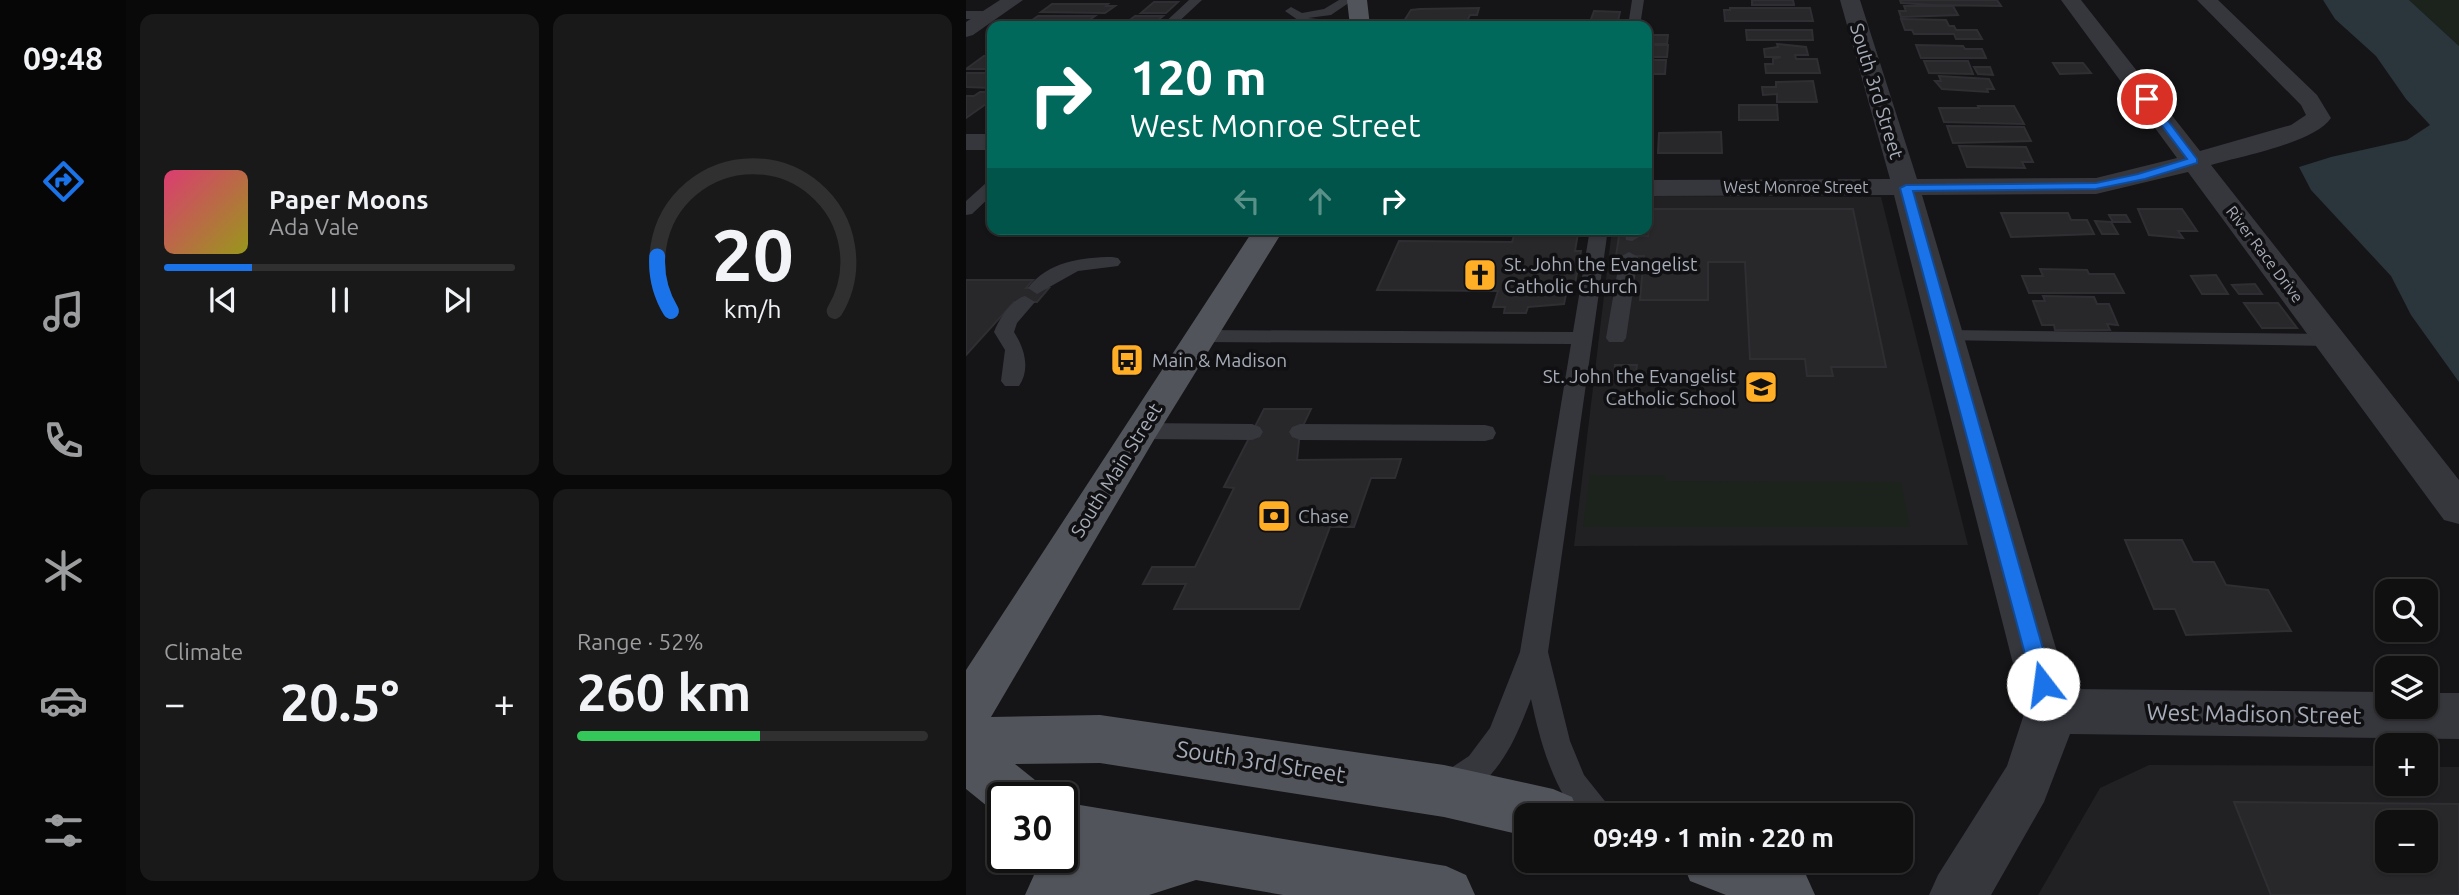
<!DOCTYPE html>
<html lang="en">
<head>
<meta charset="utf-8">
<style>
	body { margin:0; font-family:Ubuntu,sans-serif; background:#19191a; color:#f1f3f6; height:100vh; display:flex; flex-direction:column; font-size:26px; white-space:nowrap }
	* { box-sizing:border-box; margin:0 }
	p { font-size:23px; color:#9c9d9f }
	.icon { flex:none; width:38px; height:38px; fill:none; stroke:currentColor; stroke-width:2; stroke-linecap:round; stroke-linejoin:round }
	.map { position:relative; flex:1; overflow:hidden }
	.side { display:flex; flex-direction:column; gap:14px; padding:14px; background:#090909; width:840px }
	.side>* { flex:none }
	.top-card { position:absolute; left:21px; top:21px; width:665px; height:214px; border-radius:14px; box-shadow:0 2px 5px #0004,0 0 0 2px #303031; background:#00695c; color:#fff; overflow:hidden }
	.buttons { position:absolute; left:1409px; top:579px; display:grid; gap:14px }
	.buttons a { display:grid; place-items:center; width:63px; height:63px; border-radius:14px; background:#101011; box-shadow:0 2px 5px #0004,0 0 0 2px #303031; font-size:35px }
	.speed { position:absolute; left:21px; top:782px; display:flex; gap:14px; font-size:35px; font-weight:700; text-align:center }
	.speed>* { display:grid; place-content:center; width:91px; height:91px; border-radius:50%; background:#101011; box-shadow:0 2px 5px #0004,0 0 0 2px #303031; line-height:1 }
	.speed .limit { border:4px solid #111; border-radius:10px; background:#fff; color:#111 }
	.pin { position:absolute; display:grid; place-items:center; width:60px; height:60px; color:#fff; margin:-30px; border:4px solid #fff; border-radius:50%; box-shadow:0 2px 7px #0007 }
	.me { position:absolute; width:77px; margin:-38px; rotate:345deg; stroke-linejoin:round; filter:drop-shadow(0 0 5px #0008) }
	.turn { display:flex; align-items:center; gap:24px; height:147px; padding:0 28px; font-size:32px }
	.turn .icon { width:91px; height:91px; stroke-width:2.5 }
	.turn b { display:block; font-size:49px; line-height:60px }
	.lanes { display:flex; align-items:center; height:66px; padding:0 28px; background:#0003; justify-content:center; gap:35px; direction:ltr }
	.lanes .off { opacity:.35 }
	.big { font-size:52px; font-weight:700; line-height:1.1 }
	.side .tile { flex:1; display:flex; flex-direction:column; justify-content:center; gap:10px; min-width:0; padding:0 24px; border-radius:14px; background:#19191a }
	.side .dial { align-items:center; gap:0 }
	.dial svg { height:182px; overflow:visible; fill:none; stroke:#303031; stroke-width:7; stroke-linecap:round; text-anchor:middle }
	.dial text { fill:#f1f3f6; stroke:none }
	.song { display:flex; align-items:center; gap:21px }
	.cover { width:84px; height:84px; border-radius:10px; background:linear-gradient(135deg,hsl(340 70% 55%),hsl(60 70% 35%)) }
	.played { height:7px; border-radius:4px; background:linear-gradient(90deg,#1a73e8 25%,#303031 25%) }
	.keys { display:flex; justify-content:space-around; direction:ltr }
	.heat { display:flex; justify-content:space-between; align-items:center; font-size:38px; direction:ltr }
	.charge { height:10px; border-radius:5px; background:linear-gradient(90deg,#34c759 52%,#303031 0) }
	.side .tiles { flex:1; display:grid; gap:14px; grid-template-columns:repeat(2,1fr) }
	.trip { position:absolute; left:548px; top:803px; width:399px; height:70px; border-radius:14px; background:#101011; box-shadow:0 2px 5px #0004,0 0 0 2px #303031; font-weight:700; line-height:70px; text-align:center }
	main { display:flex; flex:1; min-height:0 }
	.tabs { display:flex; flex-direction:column; width:126px; justify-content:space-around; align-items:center; background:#060607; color:#9c9d9f }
	.tabs .icon { width:49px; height:49px }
	.tabs .on { color:#1a73e8 }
	.tabs b { font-size:32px; color:#f1f3f6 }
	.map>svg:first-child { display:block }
</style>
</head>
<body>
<main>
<nav class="tabs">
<b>09:48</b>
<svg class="icon on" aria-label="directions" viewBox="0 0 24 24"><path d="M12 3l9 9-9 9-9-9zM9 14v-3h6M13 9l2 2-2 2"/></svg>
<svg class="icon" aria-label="music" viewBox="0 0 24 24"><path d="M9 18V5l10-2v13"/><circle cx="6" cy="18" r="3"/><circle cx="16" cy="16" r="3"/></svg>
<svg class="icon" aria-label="phone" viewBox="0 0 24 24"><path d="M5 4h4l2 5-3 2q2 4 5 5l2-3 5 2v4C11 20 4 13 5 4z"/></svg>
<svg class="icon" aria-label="climate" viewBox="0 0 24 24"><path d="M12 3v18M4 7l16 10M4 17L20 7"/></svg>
<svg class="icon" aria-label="car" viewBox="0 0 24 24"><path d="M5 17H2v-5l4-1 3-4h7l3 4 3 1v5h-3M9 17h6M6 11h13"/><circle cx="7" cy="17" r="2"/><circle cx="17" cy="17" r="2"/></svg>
<svg class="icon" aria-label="filters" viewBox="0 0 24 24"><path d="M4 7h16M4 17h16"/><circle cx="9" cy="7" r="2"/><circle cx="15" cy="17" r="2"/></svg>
</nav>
<section class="side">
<div class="tiles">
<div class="tile">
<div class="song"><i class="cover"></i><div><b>Paper Moons</b><p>Ada Vale</p></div></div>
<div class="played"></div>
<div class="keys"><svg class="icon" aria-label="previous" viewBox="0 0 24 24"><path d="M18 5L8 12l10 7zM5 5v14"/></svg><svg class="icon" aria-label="pause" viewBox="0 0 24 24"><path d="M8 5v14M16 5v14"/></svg><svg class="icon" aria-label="next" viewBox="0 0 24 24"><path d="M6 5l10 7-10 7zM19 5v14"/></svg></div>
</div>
<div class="tile dial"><svg viewBox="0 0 100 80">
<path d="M14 69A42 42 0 1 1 86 69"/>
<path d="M14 69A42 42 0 0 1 8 45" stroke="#1a73e8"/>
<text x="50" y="56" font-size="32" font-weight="700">20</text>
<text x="50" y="72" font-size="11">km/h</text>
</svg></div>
<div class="tile"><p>Climate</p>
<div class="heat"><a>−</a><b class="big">20.5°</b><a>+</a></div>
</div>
<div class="tile"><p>Range · 52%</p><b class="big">260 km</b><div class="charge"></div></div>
</div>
</section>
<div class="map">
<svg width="1493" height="895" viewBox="0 0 1493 895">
	<rect width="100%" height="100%" fill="#151517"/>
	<path fill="#212124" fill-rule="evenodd" d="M681,196L915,197L1002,545L608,546L646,229H681Z
		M1183,765L1421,766V784H1460V767H1493V895H1072L1134,788ZM1421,822H1460V861H1421Z"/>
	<path fill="#1b231c" d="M1443,0H1493V46Z
		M624,475H700V481L935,482L944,527H617Z"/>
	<path fill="#2a353c" d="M1357,0H1443L1493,46V382L1445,315L1425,276L1345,190L1333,167L1365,157L1441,140L1464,125L1440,99L1410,56L1369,19Z"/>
	<path fill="#28282b" stroke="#2f2f33" stroke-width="2" fill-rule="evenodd" d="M786,0H827L828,5H786Z
		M934,0H1031L1035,6L968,5L935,3Z
		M188,2H212L200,13H175Z
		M86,4H142L140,6H149L139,13L75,12Z
		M938,6H987L992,15L935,17L933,11H940Z
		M513,8L511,15H504L501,21H438L445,10L454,9Z
		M764,8H844L847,21H759L758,10H764Z
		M628,11L654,12L651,25H623Z
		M72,16H129L115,26L59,25Z
		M169,16H197L185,26H156Z
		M935,19L980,20L983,26H988L990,30H1011L1016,39H990L988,34H948L946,30H939Z
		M780,30H846L847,40H781Z
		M681,35H702L701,44H681Z
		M811,44L840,47L842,55H829L830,59H851L854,73H800L799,64H807V59L815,57H799L798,49L812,47Z
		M681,45H702L701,57H681Z
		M950,45L997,46L999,49H1016L1020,58H955Z
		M18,56H26V69H0Z
		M681,60H700L699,74H681Z
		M958,61H1002L1007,74L963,73Z
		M1087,63H1117L1125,73L1094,74Z
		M1008,67H1024L1027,75L1012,74Z
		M0,73H26V88L0,87Z
		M973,76L1023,79L1028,89H1021L1022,92L976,89L969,81H975Z
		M847,81L851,102H811V94L797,95L796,87H810V82Z
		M14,92H26V104H20L0,118V96H8Z
		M773,105H811L812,120H773Z
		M1012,106H1048L1058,124L978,122L973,108H1013Z
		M981,126L1058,127L1065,141L987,143Z
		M755,132L756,153H692L693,133Z
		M993,146L1060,147L1067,162H1056L1059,168L1001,167Z
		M685,209H887L920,367H865L867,376H841L839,359H784L779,262H742V300H674L678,256H650L653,236H682Z
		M1172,209H1216L1231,231H1212L1217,238L1183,235Z
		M1035,213H1102L1105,220H1121L1128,234L1045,237Z
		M1143,215H1160L1164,222H1147Z
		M1129,221L1145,222L1152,234H1136Z
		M550,229H587L593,231L592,233H612L609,251H615L609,284H602L598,304L562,307L560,313H538L539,307H527L532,291L411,290L433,241L546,242Z
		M1074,269L1121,270L1123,274H1148L1158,293H1063L1056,276H1077Z
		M1250,275L1262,294H1236L1225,276Z
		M0,280H67L60,288H83L71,302H48L0,355Z
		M1289,284L1296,294H1273L1266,285Z
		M1077,296L1128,297L1131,304H1143L1152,325L1141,324L1144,330H1089L1088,325H1076L1067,301H1079Z
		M1278,303H1312L1331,328H1296Z
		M649,365H671L669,379H648Z
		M298,409H345L334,432L331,460L435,459L429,478H405L388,527H364L333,609H208L220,584H177L186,567H229L268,488L258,487Z
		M1159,540H1216L1227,562H1248L1260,585L1302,590L1325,631L1220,635L1209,609H1188Z
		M1268,802L1493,804V895H1305ZM1421,822H1460V861H1421Z"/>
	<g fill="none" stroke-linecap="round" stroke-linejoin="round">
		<path fill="#36373d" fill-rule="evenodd" d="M223,0H236L208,26H195Z
			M373,0H387L365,15L342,18L382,22L388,26L339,25L319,11L325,7L336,13L358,9Z
			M666,0H678L674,26H662Z
			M0,11H24L30,15L24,19H0Z
			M26,181V195L6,214L0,215V201L20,183Z
			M624,229H642L582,652L604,741L618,775L642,805L647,816H611C585,781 574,741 565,699C547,746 531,784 481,804L470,800L465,789L470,778L503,756L524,728L554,652L605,344L235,342L228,340L225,336L228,332L235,330L607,332Z
			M658,229H676L675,236L666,241L660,240Z
			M663,252L672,257L660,338L657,342H643L640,338L654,257Z
			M146,257L152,258L155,262L152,266L112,271L71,294L62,288C81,262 116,257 146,257Z
			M59,296L69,302L51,323L48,332C58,348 65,368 53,386H39L35,381L39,350L28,332C33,319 45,300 59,296Z
			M980,330L1364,334L1371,336L1374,340L1371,344L1364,346L973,340L970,336L973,332Z
			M174,423L286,424L294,427L297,432L294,437L286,440L174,439L166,436L163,431L166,426Z
			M334,424L519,425L527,427L530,433L527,439L519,441L334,440L326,437L323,432L326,427Z"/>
		<path fill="#36373d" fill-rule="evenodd" d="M34,0H57L7,35L0,37V22Z
			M874,0H894L951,179L1130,178L1211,158L1095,0H1115L1234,151L1325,125L1340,115L1335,105L1231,0H1252L1351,95L1365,118C1348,143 1275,156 1245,165L1493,480V524L1478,520L1222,172L1130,194L956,195L1102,689L1421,692V707H1460V693H1493V739L1104,734L1078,802L1025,895H963L972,875L1041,766L1059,711L928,195L681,196V180L924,179Z
			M0,134H26V150H0Z"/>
		<path fill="#52545c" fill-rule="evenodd" d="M381,0H401L404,26H384Z
			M288,229H318L189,438L25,717L134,715L478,765L587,789L606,797L614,816H560V836L478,817L134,763L49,764L69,780L77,798H37V819L0,789V670Z
			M96,802L480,866L500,875L509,895H317L230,880L183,895H59L68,875L113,859L96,856Z
			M716,861H817L840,875L849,895H760L724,881Z"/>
	</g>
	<path fill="#1a73e8" stroke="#114b97" stroke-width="2" d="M1181,96L1184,97L1231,159V163L1179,179L1130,189L947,191L1087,684L1084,691L1077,693L1070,691L1067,684L934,188L940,185L1130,183L1172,174L1221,159L1176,99Z"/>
	<defs>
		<symbol id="church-square" viewBox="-11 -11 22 22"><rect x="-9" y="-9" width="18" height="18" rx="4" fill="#ffae26" stroke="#101012"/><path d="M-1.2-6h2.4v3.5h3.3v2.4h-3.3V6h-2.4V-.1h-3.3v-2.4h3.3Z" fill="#111"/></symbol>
		<symbol id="bus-square" viewBox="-11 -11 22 22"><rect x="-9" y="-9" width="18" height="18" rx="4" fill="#ffae26" stroke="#101012"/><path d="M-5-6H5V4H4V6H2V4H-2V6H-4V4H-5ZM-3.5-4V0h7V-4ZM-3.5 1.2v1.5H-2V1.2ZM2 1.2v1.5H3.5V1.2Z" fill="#111"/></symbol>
		<symbol id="school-square" viewBox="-11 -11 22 22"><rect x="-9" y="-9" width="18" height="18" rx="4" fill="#ffae26" stroke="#101012"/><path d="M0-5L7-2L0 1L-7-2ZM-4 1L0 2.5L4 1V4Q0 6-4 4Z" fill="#111"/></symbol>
		<symbol id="bank-square" viewBox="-11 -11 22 22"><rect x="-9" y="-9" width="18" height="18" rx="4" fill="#ffae26" stroke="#101012"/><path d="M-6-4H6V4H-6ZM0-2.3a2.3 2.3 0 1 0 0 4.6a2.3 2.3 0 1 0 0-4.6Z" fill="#111"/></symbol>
	</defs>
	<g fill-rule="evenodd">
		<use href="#church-square" x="495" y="256" width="38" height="38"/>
		<use href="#bus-square" x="142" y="341" width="38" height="38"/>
		<use href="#school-square" x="776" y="368" width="38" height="38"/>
		<use href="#bank-square" x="289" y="497" width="38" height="38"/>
	</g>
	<g text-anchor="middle" stroke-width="7" stroke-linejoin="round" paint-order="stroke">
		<g font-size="16" fill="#a6acb8" stroke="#101012">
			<text x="830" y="193">West Monroe Street</text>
			<text transform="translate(1299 254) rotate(53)" y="6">River Race Drive</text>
		</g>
		<g font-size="19" fill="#a6acb8" stroke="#101012">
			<text transform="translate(911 91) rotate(73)" y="7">South 3rd Street</text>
			<text transform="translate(150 470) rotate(-58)" y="7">South Main Street</text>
		</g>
		<g font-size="19" fill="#a6acb8" stroke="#101012" text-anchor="start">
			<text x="538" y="271">St. John the Evangelist<tspan x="538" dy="22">Catholic Church</tspan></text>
			<text x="186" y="367">Main &amp; Madison</text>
			<text x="770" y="383" text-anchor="end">St. John the Evangelist<tspan x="770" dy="22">Catholic School</tspan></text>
			<text x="332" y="523">Chase</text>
		</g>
		<g font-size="23" fill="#a6acb8" stroke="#101012">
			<text transform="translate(1288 714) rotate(1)" y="8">West Madison Street</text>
			<text transform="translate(295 762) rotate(9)" y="8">South 3rd Street</text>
		</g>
	</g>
</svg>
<div class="buttons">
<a><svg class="icon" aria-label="search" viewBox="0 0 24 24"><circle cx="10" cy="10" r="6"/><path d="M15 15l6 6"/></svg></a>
<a><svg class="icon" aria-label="layers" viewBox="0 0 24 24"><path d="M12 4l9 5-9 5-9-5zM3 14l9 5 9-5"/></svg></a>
<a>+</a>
<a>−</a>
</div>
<div class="speed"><div class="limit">30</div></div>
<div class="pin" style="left:1181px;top:99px;background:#d93025"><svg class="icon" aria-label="arrive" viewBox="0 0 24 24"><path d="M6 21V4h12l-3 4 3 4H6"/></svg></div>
<svg class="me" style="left:1077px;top:684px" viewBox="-20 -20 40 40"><circle r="19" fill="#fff"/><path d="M0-13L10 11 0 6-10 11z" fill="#1a73e8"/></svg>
<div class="trip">09:49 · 1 min · 220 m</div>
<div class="top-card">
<div class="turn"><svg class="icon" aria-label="right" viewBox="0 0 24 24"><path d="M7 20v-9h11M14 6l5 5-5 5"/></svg><div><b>120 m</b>West Monroe Street</div></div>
<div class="lanes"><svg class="icon off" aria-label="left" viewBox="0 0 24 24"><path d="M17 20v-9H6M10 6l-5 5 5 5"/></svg><svg class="icon off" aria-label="ahead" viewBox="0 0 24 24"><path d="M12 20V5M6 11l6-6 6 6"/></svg><svg class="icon" aria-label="right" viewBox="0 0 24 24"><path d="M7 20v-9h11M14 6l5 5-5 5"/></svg></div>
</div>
</div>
</main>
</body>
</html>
